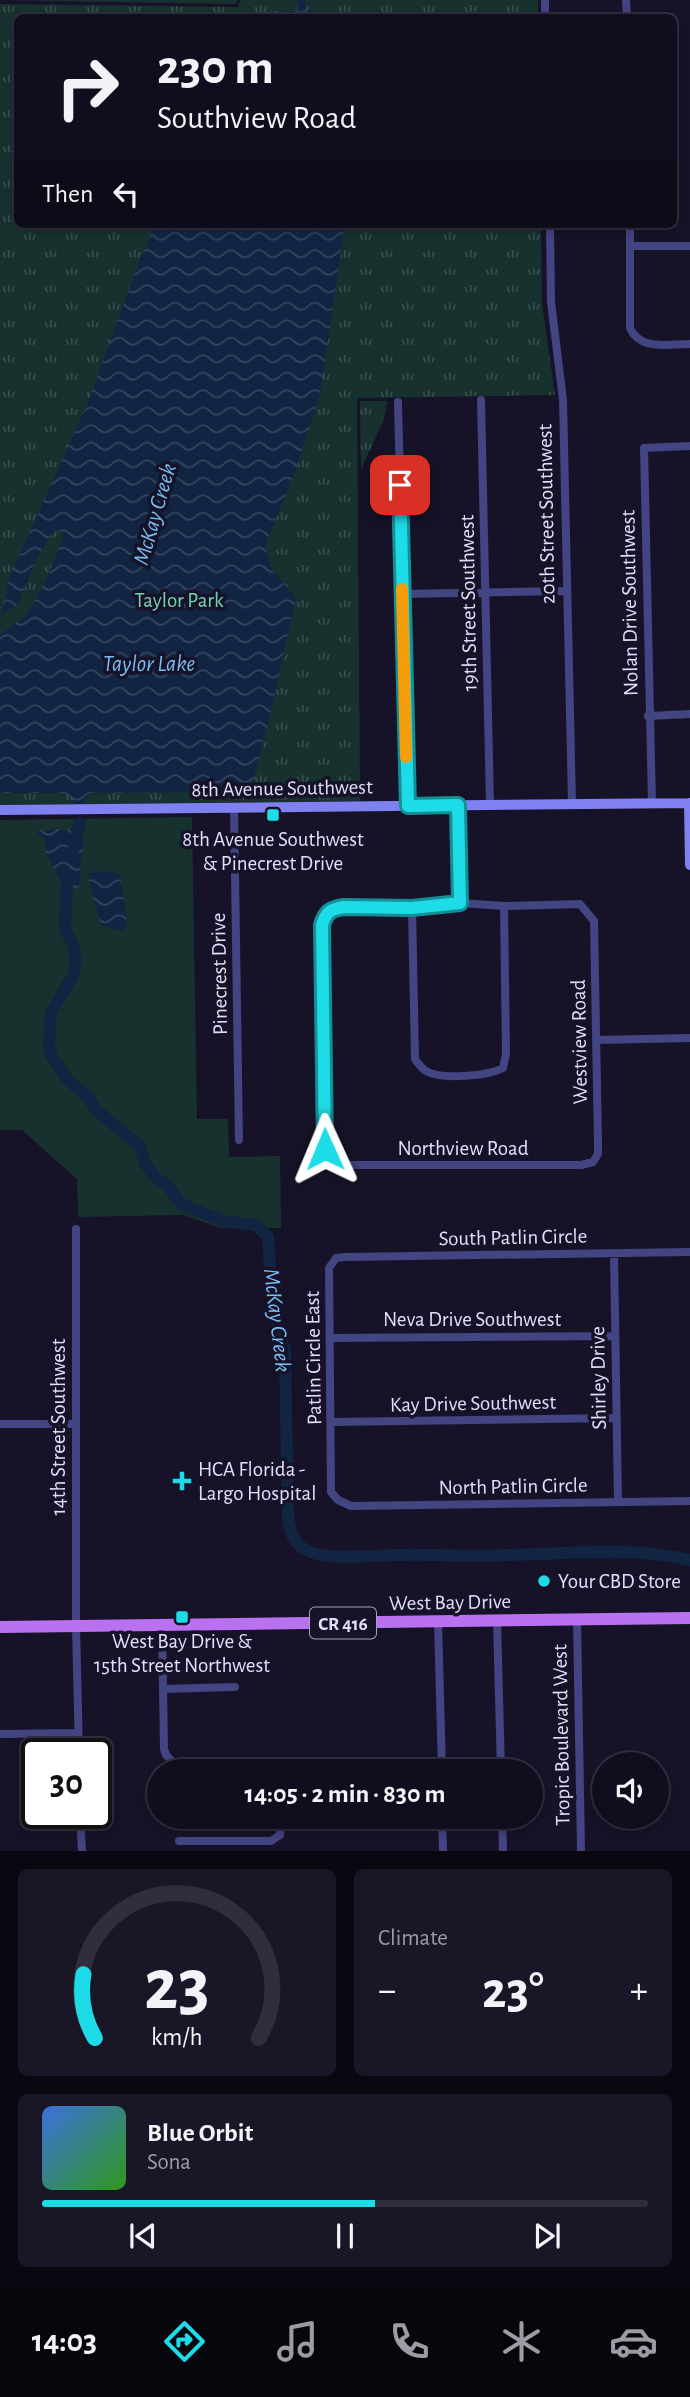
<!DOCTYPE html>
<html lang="en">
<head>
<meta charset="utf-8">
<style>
	body { margin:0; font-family:"Alegreya Sans",sans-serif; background:#191727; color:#f1f3f6; height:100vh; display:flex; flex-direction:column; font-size:26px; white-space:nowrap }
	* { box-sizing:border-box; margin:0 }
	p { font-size:23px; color:#9c9ca4 }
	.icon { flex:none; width:38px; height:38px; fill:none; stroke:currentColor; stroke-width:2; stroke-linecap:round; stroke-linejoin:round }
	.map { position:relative; height:1851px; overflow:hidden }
	.panel { display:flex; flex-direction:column; gap:18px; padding:18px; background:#090810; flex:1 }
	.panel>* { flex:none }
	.hud { position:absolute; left:14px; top:14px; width:663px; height:214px; border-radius:10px; box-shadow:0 4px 10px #0003,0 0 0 2px #302e3c; background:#100e1e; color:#f1f3f6; overflow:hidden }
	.controls { position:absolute; left:592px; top:1752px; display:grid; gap:14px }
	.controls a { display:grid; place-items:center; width:77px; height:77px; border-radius:50%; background:#100e1e; box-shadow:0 4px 10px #0003,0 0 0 2px #302e3c; font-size:35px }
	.speed { position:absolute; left:21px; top:1738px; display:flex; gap:14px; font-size:35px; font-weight:700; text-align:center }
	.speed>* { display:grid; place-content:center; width:91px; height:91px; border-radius:50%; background:#100e1e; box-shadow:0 4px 10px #0003,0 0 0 2px #302e3c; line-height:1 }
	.speed .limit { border:4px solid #111; border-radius:10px; background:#fff; color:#111 }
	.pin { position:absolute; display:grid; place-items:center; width:60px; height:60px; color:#fff; margin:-30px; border-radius:14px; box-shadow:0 4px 10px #0006 }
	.me { position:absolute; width:77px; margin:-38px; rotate:359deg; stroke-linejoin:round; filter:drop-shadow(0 0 5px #0008) }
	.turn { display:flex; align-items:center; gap:24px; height:147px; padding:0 28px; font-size:32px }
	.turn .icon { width:91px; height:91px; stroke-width:2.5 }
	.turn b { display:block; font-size:49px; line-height:60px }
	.then { display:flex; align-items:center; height:66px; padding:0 28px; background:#0003; gap:14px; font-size:26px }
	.big { font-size:52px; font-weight:700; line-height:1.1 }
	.panel .tile { flex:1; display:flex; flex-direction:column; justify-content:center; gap:10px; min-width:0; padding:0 24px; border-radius:10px; background:#191727 }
	.panel .dial { align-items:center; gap:0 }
	.dial svg { height:182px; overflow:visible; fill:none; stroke:#302e3c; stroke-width:7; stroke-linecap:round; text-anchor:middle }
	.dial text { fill:#f1f3f6; stroke:none }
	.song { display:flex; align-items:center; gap:21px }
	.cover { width:84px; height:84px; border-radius:10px; background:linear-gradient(135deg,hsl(220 70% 55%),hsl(110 70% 35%)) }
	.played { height:7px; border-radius:4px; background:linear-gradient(90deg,#1edce7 55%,#302e3c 55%) }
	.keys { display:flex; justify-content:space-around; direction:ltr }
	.heat { display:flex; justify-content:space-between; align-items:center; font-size:38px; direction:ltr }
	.panel .tiles { flex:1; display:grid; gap:18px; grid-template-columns:1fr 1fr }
	.tile:last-child { grid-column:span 2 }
	.trip { position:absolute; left:147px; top:1759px; width:396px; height:70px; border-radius:35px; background:#100e1e; box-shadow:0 4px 10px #0003,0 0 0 2px #302e3c; font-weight:700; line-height:70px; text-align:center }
	.menu { display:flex; height:112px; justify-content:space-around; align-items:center; background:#06060c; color:#9c9ca4 }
	.menu .icon { width:49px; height:49px }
	.menu .on { color:#1edce7 }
	.menu b { font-size:32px; color:#f1f3f6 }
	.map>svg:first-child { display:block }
</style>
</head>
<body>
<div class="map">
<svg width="690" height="1851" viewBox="0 0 690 1851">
	<defs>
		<pattern id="park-tufts" width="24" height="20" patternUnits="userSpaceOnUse" patternTransform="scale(1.75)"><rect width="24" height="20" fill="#17312f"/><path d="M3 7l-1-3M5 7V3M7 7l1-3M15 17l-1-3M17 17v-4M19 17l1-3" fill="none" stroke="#384e4e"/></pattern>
		<pattern id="water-waves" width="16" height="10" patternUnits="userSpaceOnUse" patternTransform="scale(1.75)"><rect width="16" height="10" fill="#112543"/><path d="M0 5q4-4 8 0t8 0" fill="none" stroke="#33445f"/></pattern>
	</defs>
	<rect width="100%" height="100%" fill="#161328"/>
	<path fill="#17312f" d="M192,817L197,1119H228L229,1157L280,1156L281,1228H221L183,1215L78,1217L77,1179L22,1130H0V820Z"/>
	<path fill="url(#park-tufts)" d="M0,0H237L236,4Z
		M240,0H538V18H18V224H541L542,304L555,395L357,398L360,801L0,805V4L238,7Z
		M360,401H387L384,419L361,470Z"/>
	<path fill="url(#water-waves)" d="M298,0H305V8L310,12H353L417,17H249L273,11H293L298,9Z
		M157,224H345L320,395L295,472L265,546L271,568L296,598L270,716L253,781L243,789L214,792L89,793L83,805H76L71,797L64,793H0V635L27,615L46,580L64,535L55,529L38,556L18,604L1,615L10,576L86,407L141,257Z
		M57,829H73L84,842L81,857L80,886L67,894L45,851V840L35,831Z
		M108,870L120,875L127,924L125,930L122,931L103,926L100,922L89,882V873Z"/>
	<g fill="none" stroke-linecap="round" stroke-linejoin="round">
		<path stroke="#112543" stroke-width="12" d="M73,850L80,823
			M67,880L65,929L74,947L76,963L74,974L51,1012L49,1045L51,1055L67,1079L88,1097L97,1111L140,1146L145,1163L156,1178L168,1186L181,1204L223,1221L256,1225L268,1237L272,1300L285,1352L288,1517C290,1527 291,1539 300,1546C320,1563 370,1555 395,1555C433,1554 470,1557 508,1555C568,1554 631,1546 690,1560"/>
		<path stroke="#434482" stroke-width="8" d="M545,0V18
			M626,0L627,18
			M550,224L551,302L563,400L572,804
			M630,224V328C640,351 669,344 690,344
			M630,246H690
			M481,400L490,805
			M398,402L408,806
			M402,594L566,591
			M648,716L690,714
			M652,804L644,448L690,446
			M458,805L460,903
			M234,807L239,1140
			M460,903L504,906L580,904L594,921L598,1143V1154L593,1162L581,1165H344L333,1163L325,1149L322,925C326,912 330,909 344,907L412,908Z
			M412,908L415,1059C418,1063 421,1068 426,1071C440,1080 488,1076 503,1068L506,1054L504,906
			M597,1040L690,1038
			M76,1229V1626L79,1754
			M690,1252L345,1257L336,1258L329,1268L331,1492L338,1500L351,1506L690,1501
			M614,1253L618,1502
			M330,1338L615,1336
			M331,1422L616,1418
			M0,1424H76
			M577,1619L581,1851
			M438,1621L442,1771
			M497,1621L501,1771
			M162,1625L164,1749L166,1755L175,1764L281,1763V1771
			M164,1689L235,1687
			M0,1734L78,1733
			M80,1813L82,1851
			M442,1816L443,1851
			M502,1816L503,1851
			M179,1841H271L280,1835L282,1816"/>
		<path stroke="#7f81f1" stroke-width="10" d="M689,803L690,865
			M0,810L690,803"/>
		<path stroke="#ba71f0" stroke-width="12" d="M0,1627L690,1618"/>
	</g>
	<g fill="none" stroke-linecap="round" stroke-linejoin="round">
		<defs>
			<path id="route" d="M325,1149L322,925C326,912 330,909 344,907L412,908L460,903L458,805L408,806L400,485"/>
		</defs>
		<use href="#route" stroke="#148f96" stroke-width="18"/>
		<use href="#route" stroke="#1edce7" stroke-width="12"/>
		<path stroke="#f59e0b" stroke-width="12" d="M402,589L406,757"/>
	</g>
	<g fill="#1edce7" stroke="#161328" stroke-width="2.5">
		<rect x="266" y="808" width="14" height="14" rx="3.5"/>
		<path d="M178.5 1470.5h7v7h7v7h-7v7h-7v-7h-7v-7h7z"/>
		<circle cx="544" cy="1581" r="7"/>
		<rect x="175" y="1610" width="14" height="14" rx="3.5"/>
	</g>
	<g text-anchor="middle" stroke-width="7" stroke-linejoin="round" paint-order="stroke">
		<rect fill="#161328" stroke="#a3a1bc" stroke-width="2" x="310" y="1607.5" width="66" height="31" rx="5"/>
		<g font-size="19" font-weight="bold" fill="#e0defb">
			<text x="343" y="1630">CR 416</text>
		</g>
		<g font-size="21" fill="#e0defb" stroke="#161328">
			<text transform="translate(546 514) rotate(-91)" y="7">20th Street Southwest</text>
			<text transform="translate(468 603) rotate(-91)" y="7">19th Street Southwest</text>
			<text transform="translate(629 603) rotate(-91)" y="7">Nolan Drive Southwest</text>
			<text transform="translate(282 788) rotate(-1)" y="7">8th Avenue Southwest</text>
			<text transform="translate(219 974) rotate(-91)" y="7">Pinecrest Drive</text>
			<text transform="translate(579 1042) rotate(-91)" y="7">Westview Road</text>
			<text x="463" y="1155">Northview Road</text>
			<text transform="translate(513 1237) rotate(-1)" y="7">South Patlin Circle</text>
			<text x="472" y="1326">Neva Drive Southwest</text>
			<text transform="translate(313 1358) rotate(-91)" y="7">Patlin Circle East</text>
			<text transform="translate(598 1378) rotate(-91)" y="7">Shirley Drive</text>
			<text transform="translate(473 1403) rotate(-1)" y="7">Kay Drive Southwest</text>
			<text transform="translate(58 1427) rotate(-90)" y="7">14th Street Southwest</text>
			<text transform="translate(513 1486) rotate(-1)" y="7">North Patlin Circle</text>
			<text transform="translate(450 1602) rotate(-1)" y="7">West Bay Drive</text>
			<text transform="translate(561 1735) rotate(-91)" y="7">Tropic Boulevard West</text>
		</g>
		<g font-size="21" fill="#70d5b7" stroke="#161328">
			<text x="179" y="607">Taylor Park</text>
		</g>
		<g font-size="21" fill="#e0defb" stroke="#161328">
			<text x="273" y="846">8th Avenue Southwest<tspan x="273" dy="24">&amp; Pinecrest Drive</tspan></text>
			<text x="198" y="1476" text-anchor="start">HCA Florida -<tspan x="198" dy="24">Largo Hospital</tspan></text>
			<text x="558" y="1588" text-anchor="start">Your CBD Store</text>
			<text x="182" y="1648">West Bay Drive &amp;<tspan x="182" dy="24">15th Street Northwest</tspan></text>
		</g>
		<g font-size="23" font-style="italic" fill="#77bdf0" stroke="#161328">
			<text transform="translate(154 514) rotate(-74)" y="8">McKay Creek</text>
			<text x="149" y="671">Taylor Lake</text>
			<text transform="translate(278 1320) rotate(83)" y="8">McKay Creek</text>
		</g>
	</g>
</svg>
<div class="controls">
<a><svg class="icon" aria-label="sound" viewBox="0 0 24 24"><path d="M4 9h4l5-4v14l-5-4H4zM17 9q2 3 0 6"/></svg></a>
</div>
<div class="speed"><div class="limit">30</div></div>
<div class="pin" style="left:400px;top:485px;background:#d93025"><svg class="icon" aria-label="arrive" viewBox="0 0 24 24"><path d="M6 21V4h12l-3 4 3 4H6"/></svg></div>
<svg class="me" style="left:325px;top:1149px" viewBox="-20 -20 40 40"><path d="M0-17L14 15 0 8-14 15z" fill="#1edce7" stroke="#fff" stroke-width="4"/></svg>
<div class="trip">14:05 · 2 min · 830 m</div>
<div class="hud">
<div class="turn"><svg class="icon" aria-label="right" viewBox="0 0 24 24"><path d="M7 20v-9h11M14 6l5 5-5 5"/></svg><div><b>230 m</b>Southview Road</div></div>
<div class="then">Then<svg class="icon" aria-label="left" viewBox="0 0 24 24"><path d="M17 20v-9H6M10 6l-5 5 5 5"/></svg></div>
</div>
</div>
<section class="panel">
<div class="tiles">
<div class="tile dial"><svg viewBox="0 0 100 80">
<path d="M14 69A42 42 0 1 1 86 69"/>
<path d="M14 69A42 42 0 0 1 9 41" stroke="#1edce7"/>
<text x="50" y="56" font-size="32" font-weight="700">23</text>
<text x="50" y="72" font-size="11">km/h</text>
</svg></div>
<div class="tile"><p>Climate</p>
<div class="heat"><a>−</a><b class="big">23°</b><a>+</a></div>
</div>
<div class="tile">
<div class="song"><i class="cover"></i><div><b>Blue Orbit</b><p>Sona</p></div></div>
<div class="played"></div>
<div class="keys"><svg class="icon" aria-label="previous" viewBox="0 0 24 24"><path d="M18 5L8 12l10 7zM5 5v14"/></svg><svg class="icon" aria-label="pause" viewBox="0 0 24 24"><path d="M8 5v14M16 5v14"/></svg><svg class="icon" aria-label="next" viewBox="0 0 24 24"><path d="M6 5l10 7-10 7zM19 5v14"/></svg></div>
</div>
</div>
</section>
<nav class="menu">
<b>14:03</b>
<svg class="icon on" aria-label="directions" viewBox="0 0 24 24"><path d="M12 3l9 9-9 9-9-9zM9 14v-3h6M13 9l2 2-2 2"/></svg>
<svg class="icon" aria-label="music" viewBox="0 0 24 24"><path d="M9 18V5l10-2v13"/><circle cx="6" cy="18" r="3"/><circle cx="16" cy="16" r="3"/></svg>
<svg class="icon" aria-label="phone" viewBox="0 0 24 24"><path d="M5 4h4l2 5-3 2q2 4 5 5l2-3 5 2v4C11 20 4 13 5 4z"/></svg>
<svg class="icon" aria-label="climate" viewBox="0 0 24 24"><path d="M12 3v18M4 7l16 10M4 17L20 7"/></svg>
<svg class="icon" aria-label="car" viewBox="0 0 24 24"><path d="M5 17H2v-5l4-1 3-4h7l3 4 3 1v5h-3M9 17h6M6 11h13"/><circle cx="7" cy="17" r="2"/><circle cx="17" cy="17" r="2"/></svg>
</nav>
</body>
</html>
